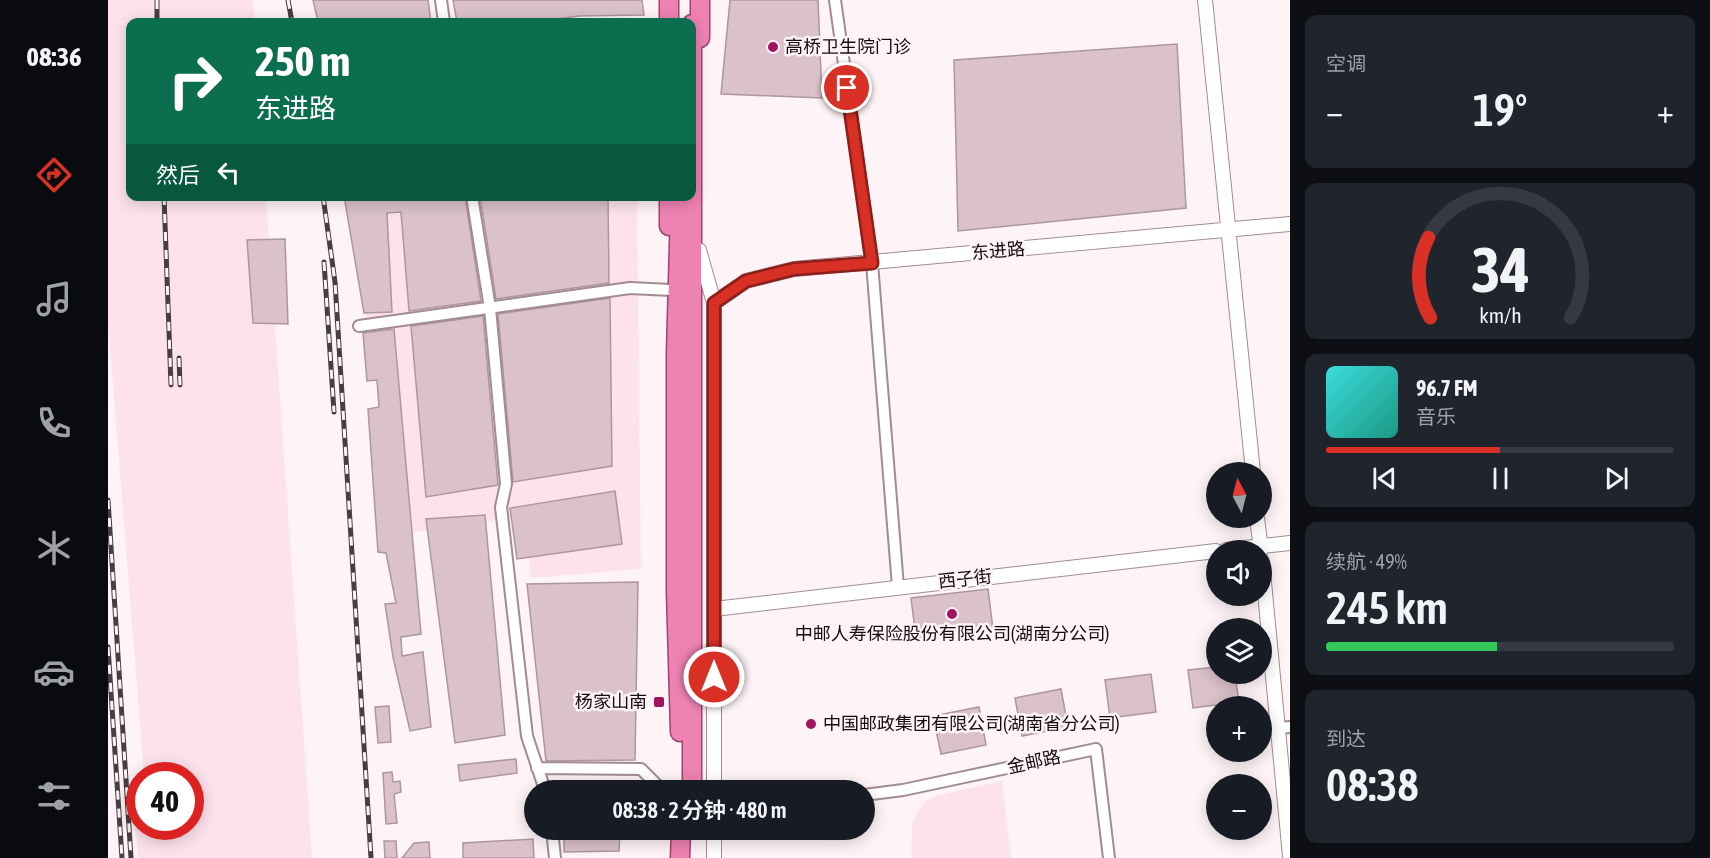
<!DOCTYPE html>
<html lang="zh">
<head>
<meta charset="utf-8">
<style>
	body { margin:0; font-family:"Asap Condensed","Noto Sans SC",sans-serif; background:#20242c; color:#f1f3f6; height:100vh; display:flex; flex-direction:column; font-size:22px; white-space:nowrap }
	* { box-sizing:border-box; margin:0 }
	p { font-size:20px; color:#9ea1a6 }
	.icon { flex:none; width:33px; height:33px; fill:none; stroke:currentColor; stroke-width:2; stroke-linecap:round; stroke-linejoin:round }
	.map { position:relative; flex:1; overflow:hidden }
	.panel { display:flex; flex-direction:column; gap:15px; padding:15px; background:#0d0f14; width:420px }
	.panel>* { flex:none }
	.hud { position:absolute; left:18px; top:18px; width:570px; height:183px; border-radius:12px; box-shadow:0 3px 15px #0003; background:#0b6e4f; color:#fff; overflow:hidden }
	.needle { width:39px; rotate:353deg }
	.buttons { position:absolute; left:1098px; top:462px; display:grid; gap:12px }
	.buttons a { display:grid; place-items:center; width:66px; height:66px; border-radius:50%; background:#171b24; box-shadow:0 3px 15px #0003; font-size:30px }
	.speed { position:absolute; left:18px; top:762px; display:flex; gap:12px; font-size:30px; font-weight:700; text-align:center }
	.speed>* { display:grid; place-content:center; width:78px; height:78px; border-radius:50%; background:#171b24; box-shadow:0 3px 15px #0003; line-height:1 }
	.speed .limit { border:9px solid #d22; background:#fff; color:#111 }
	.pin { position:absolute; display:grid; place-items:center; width:51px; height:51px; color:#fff; margin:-26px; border:3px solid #fff; border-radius:50%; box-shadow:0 2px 6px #0007 }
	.me { position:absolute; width:66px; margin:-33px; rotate:0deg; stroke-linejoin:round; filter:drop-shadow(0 0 4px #0008) }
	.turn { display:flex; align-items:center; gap:21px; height:126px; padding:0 30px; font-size:27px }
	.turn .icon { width:78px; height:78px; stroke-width:2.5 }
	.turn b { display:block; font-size:42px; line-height:51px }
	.then { display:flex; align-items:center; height:57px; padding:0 30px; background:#0003; gap:12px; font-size:22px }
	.big { font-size:45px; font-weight:600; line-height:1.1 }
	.panel .card { flex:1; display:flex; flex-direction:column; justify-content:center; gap:9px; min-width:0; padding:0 21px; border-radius:12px; background:#20242c }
	.panel .dial { align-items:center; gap:0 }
	.dial svg { height:156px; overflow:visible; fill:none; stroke:#363941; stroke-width:7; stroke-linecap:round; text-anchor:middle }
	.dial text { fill:#f1f3f6; stroke:none }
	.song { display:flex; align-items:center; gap:18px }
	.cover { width:72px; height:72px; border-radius:9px; background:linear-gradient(135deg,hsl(180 70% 55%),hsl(170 70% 35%)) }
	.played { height:6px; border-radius:3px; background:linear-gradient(90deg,#d93025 50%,#363941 50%) }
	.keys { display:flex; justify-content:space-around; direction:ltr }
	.heat { display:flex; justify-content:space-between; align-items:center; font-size:33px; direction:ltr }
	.charge { height:9px; border-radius:4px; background:linear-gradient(90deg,#34c759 49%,#363941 0) }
	.trip { position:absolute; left:416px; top:780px; width:351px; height:60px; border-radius:30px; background:#171b24; box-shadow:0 3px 15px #0003; font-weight:600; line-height:60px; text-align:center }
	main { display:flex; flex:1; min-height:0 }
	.tab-bar { display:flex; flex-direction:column; width:108px; justify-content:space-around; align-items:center; background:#090b0e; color:#9ea1a6 }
	.tab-bar .icon { width:42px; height:42px }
	.tab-bar .on { color:#d93025 }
	.tab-bar b { font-size:27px; color:#f1f3f6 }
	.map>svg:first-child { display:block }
</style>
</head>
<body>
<main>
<nav class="tab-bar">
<b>08:36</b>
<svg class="icon on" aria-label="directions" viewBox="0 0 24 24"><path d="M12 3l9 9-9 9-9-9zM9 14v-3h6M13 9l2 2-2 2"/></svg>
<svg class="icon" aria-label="music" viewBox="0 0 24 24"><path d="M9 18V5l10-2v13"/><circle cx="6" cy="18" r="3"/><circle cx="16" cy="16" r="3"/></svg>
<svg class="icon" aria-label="phone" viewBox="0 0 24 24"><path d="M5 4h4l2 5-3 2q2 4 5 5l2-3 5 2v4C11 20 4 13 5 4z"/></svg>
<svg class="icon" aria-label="climate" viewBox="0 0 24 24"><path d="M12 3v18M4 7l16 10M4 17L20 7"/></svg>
<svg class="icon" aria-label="car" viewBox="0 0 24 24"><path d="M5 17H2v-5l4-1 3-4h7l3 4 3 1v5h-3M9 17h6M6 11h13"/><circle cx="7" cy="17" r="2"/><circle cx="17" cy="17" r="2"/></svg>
<svg class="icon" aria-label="filters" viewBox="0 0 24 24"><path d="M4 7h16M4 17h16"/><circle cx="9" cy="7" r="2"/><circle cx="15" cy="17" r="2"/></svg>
</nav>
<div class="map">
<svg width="1182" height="858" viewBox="0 0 1182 858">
	<rect width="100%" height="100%" fill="#fef4f8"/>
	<path fill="#fde2ec" d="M0,0H145L146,22H22V196L158,197L204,858H30L25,786L31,783L32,826H82V776L36,775L0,323Z
		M239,197H529L533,569L423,578L415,517L293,534Z
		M894,781L903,858H803L804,826L808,814L818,801L827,796Z"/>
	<path fill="#dac1ca" stroke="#ad969e" stroke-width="1.5" d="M205,0H320L323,22H210Z
		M345,0H534L536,15L471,16L425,22H349Z
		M622,0H710L714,98L613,94Z
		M1069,44L1078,208L850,231L846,60Z
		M236,196H357L373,301L301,311L293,212L279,213L284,312L256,313Z
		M372,196H500L501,283L388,299Z
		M177,239L180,324L145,323L139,240Z
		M502,298L504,466L405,482L390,314Z
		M375,316L390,485L318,497L303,326Z
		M286,329L313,634L293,637L294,656L315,652L323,727L302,731L285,657L277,604L288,603L278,553L270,552L260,409L271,407L269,380L259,381L255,333Z
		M507,491L514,544L409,559L402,508Z
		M377,515L397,735L347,743L318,519Z
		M530,582L527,760L438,761L419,584Z
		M880,589L885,629L808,638L803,598Z
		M1108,667V674H1127L1131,702L1085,708L1080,670Z
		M1043,674L1048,712L1002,718L997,680Z
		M953,689L960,727L914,736L907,698Z
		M281,706L283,742L270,743L267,707Z
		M871,707L878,745L833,754L825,716Z
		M408,759L409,773L352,781L350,765Z
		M284,772L285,782L292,781L293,792L286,794L289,823L278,824L275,773Z
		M456,830H512L511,851L456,852Z
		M425,839L426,858H355V843Z
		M276,841H288L289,858H277Z
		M321,842L322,858H294L306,843Z"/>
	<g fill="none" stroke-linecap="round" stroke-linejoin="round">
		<defs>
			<path id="minor" d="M333,0L336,22
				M727,0L764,263L790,587
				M364,196L382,308L398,484L393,507L419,736L437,790
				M251,326L522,288L563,290
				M1169,728L1182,727
				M429,768L533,769L554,790
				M756,795L795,790L988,749L1001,858
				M444,830L447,858"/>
			<path id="tertiary" d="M1097,0L1145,472
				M591,250L606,303V790
				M606,303L638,281L686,269L1182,224
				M1149,518L1153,550
				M1118,550L1182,543
				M1154,561L1182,856
				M606,609L1108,551
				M606,830V858"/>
			<path id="trunk" d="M561,22V0
				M584,24V790
				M592,38V0
				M561,196V226
				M572,732L568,592V354L572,207
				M572,858L573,830"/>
		</defs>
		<use href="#minor" stroke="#a38b94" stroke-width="14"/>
		<use href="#tertiary" stroke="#a38b94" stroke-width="16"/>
		<use href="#trunk" stroke="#9e446d" stroke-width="21"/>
		<use href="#minor" stroke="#fff" stroke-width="10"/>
		<use href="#tertiary" stroke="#fff" stroke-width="14"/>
		<use href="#trunk" stroke="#ee82b3" stroke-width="18"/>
		<defs>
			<path id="rail" d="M49,0V22
				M180,0L184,22
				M56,196L63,385
				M215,196L227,282L263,858
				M216,262L226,412
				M71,358L72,385
				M0,500L23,858
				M0,647L14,858"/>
		</defs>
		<use href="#rail" stroke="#463e41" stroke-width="5"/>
		<use href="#rail" stroke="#fef4f8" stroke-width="3" stroke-dasharray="9" stroke-linecap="butt"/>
	</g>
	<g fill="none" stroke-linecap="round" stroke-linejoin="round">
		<defs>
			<path id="route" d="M606,677V303L638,281L686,269L764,263L739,88"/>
		</defs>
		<use href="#route" stroke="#8d1f18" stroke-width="15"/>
		<use href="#route" stroke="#d93025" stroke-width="10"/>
	</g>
	<g fill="#9f1561" stroke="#fef4f8" stroke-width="2">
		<circle cx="665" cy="47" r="6"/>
		<circle cx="844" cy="614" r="6"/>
		<rect x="545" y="696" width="12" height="12" rx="3"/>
		<circle cx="703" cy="724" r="6"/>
	</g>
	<g text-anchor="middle" stroke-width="5" stroke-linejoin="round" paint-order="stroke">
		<g font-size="18" fill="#140c0f" stroke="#fef4f8" text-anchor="start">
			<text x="677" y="53">高桥卫生院门诊</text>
			<text x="844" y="640" text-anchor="middle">中邮人寿保险股份有限公司(湖南分公司)</text>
			<text x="539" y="708" text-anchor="end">杨家山南</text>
			<text x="715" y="730">中国邮政集团有限公司(湖南省分公司)</text>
		</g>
		<g font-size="18" fill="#140c0f" stroke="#fef4f8">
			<text transform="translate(890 251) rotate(-5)" y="6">东进路</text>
			<text transform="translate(857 579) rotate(-6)" y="6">西子街</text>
			<text transform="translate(926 762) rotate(-12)" y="6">金邮路</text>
		</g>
	</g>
</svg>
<div class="buttons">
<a><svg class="needle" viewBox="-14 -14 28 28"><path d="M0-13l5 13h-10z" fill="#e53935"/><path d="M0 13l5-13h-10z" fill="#9ea1a6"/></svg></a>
<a><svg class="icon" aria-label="sound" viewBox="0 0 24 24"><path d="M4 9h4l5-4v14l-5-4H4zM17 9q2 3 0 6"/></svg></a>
<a><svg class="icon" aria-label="layers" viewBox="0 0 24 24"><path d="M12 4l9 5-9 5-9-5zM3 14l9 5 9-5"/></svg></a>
<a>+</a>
<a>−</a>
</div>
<div class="speed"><div class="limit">40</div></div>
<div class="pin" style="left:739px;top:88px;background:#d93025"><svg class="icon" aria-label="arrive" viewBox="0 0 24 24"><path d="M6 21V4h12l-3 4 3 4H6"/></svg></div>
<svg class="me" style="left:606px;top:677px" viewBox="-20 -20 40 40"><circle r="17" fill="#d93025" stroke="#fff" stroke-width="3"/><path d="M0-11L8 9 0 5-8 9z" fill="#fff"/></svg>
<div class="trip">08:38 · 2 分钟 · 480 m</div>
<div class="hud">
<div class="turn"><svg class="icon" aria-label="right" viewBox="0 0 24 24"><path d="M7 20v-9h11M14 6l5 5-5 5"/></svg><div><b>250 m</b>东进路</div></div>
<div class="then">然后<svg class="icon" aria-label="left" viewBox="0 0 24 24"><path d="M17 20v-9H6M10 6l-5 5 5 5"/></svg></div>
</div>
</div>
<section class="panel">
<div class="card"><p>空调</p>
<div class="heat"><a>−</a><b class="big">19°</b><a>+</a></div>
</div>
<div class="card dial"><svg viewBox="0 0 100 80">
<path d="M14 69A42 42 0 1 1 86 69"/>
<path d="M14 69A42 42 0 0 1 13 28" stroke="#d93025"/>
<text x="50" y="56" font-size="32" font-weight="700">34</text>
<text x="50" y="72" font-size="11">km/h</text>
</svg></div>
<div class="card">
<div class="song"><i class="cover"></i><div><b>96.7 FM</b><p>音乐</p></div></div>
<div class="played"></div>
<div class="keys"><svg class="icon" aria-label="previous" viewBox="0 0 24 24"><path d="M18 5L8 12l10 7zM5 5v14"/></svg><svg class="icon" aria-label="pause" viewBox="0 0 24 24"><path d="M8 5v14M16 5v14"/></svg><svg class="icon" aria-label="next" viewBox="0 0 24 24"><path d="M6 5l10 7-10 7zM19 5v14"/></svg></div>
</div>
<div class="card"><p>续航 · 49%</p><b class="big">245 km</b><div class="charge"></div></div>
<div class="card"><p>到达</p><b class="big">08:38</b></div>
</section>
</main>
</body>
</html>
